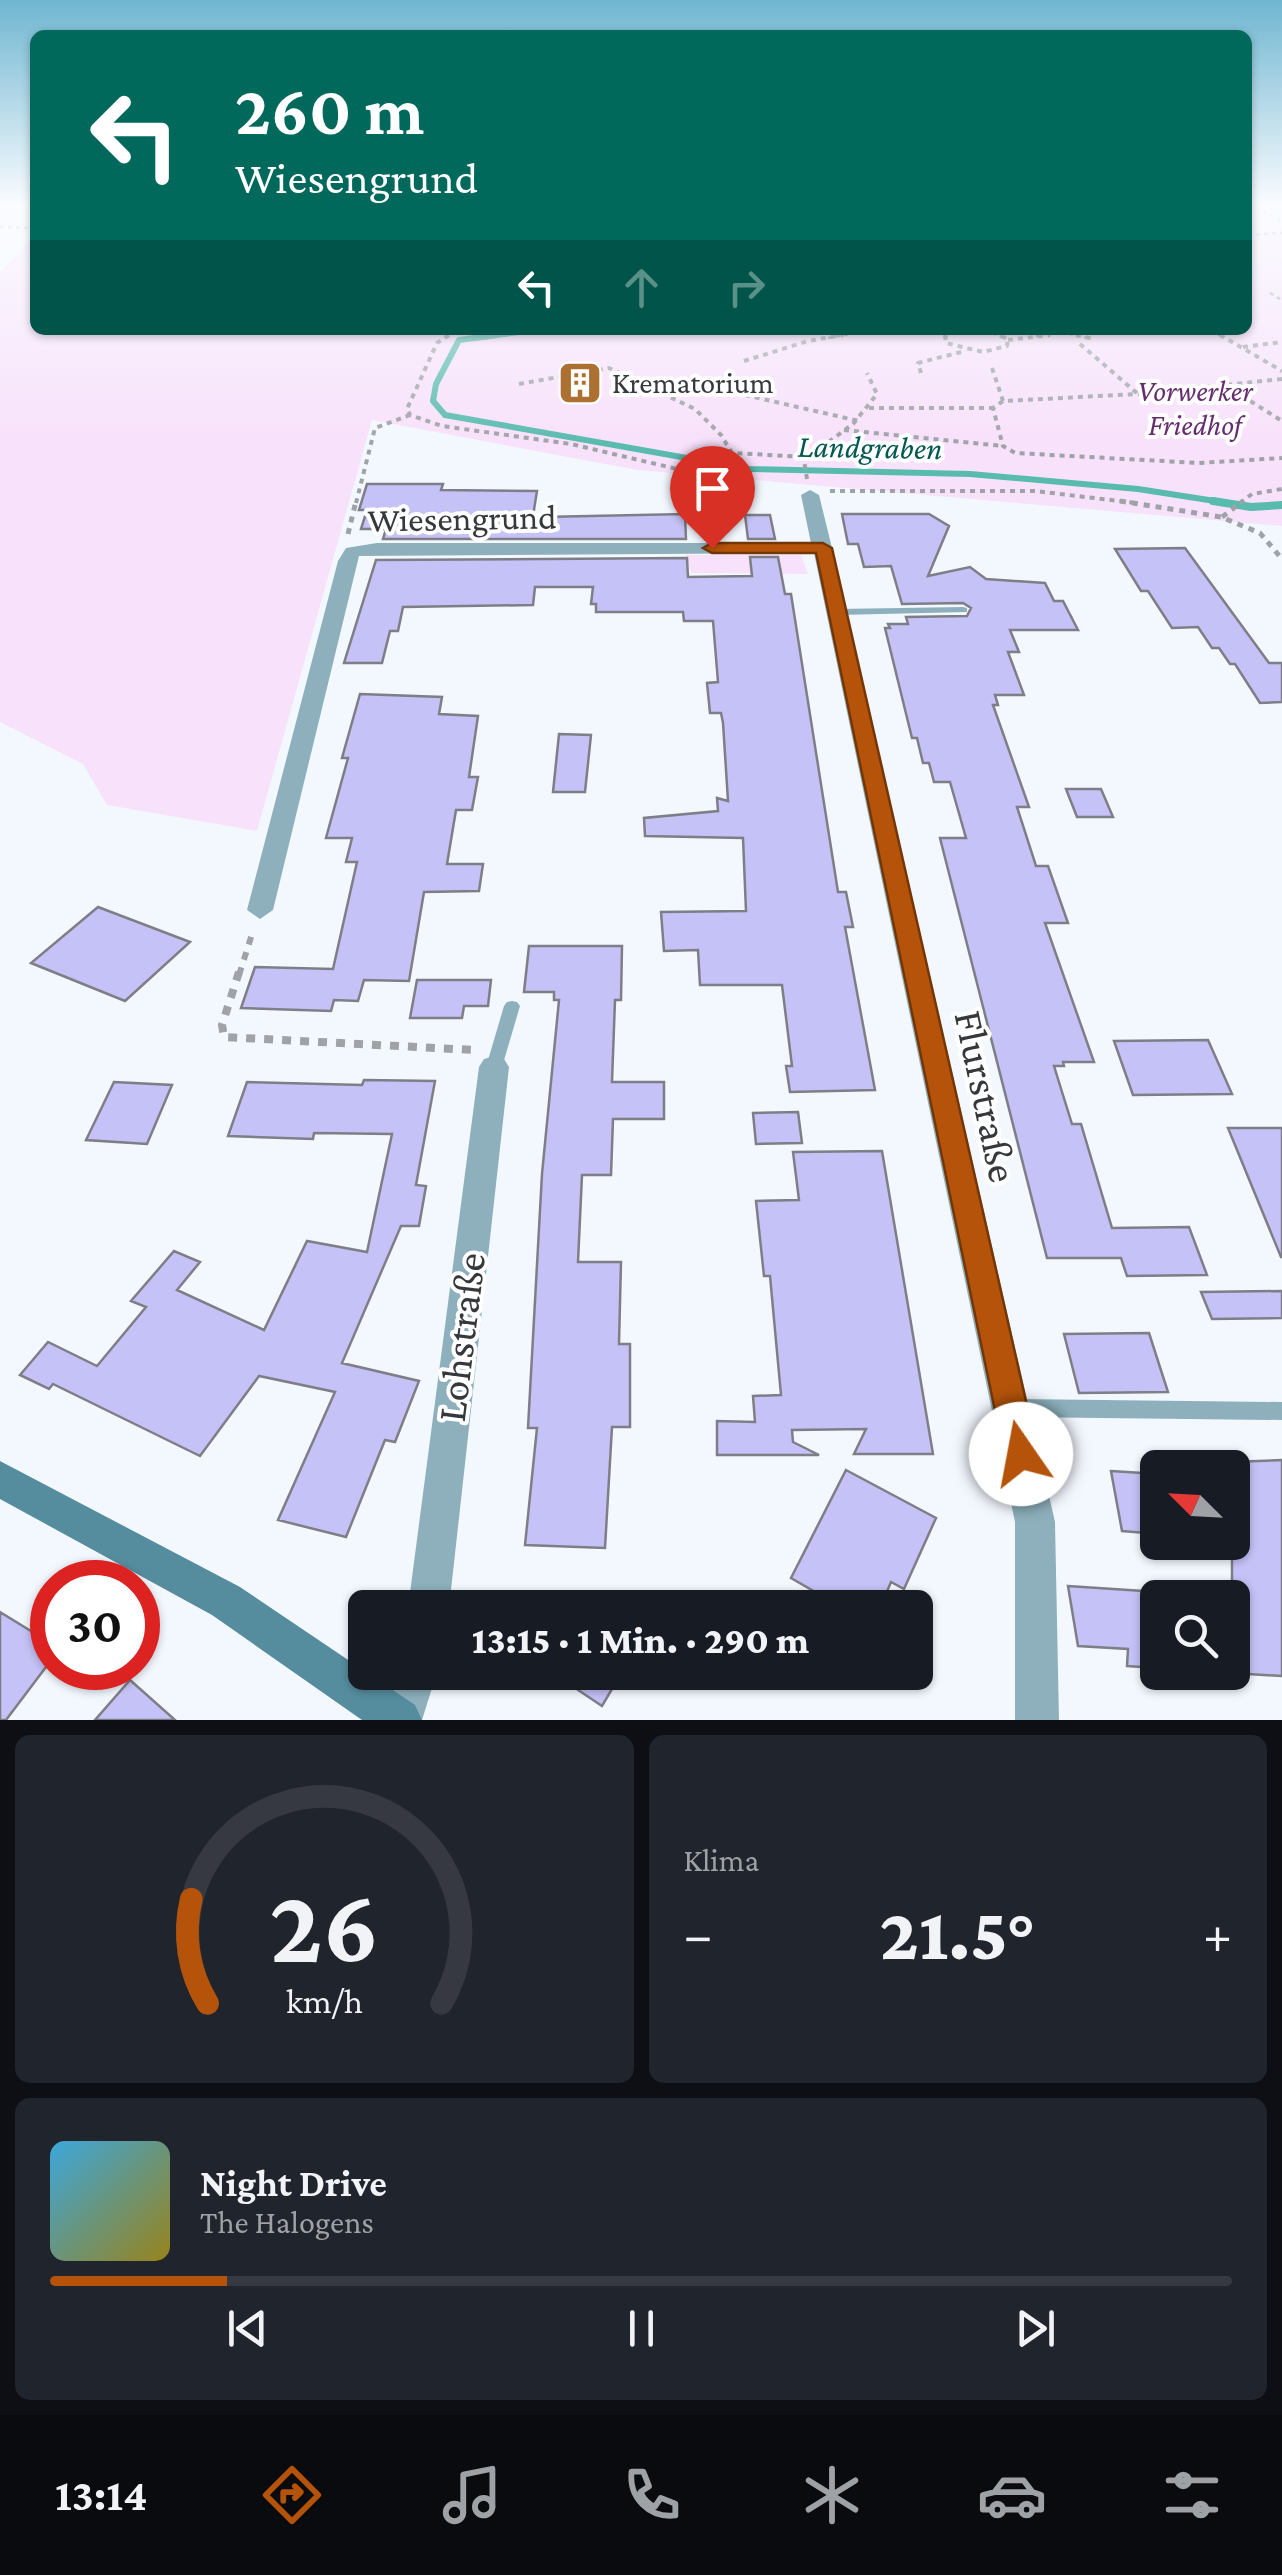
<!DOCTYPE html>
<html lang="de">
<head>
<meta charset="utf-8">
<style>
	body { margin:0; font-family:"Crimson Pro",serif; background:#20242c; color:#f1f3f6; height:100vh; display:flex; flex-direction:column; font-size:38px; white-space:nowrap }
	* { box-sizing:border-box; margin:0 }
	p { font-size:32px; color:#9ea1a6 }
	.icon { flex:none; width:55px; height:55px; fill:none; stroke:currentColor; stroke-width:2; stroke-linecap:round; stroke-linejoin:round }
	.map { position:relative; height:1720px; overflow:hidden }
	.details { display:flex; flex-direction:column; gap:15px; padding:15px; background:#0d0f14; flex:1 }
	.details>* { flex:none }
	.hud { position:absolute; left:30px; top:30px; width:1222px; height:305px; border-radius:15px; box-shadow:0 2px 8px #0004; background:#00695c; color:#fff; overflow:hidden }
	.needle { width:65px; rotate:294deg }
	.fabs { position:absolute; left:1140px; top:1450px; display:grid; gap:20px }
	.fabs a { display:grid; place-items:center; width:110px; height:110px; border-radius:15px; background:#171b24; box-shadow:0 2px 8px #0004; font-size:50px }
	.speed { position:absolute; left:30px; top:1560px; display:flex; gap:20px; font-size:50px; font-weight:700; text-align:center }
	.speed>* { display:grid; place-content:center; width:130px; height:130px; border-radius:50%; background:#171b24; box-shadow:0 2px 8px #0004; line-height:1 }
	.speed .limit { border:15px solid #d22; background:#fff; color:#111 }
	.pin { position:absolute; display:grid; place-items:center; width:85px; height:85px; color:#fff; margin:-102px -42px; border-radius:50% 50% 50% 0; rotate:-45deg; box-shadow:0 0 10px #0007 }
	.pin .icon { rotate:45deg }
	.me { position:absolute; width:110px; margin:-55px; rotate:348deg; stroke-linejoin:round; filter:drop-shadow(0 0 8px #0008) }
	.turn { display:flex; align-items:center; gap:35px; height:210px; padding:0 40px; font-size:45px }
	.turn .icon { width:130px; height:130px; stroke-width:2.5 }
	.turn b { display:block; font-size:70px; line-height:85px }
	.lanes { display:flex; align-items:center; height:95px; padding:0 40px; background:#0003; justify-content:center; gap:50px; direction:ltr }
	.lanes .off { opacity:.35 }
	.big { font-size:75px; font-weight:800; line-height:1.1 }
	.details .widget { flex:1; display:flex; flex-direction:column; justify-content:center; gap:15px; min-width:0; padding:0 35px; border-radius:15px; background:#20242c }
	.details .dial { align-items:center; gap:0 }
	.dial svg { height:260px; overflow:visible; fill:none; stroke:#363941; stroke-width:7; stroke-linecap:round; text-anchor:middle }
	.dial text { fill:#f1f3f6; stroke:none }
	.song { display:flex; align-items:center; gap:30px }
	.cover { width:120px; height:120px; border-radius:15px; background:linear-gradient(135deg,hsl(200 70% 55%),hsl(50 70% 35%)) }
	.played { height:10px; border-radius:5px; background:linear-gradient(90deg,#b45309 15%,#363941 15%) }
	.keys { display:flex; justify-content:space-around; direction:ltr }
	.heat { display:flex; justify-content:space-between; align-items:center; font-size:55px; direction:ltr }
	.details .tiles { flex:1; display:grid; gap:15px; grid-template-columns:1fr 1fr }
	.widget:last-child { grid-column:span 2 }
	.trip { position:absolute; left:348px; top:1590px; width:585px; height:100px; border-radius:15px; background:#171b24; box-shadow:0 2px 8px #0004; font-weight:800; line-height:100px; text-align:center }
	.dock { display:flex; height:160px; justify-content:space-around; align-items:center; background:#090b0e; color:#9ea1a6 }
	.dock .icon { width:70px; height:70px }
	.dock .active { color:#b45309 }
	.dock b { font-size:45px; color:#f1f3f6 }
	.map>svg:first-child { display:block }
</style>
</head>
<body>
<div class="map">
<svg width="1282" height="1720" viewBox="0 0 1282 1720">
	<rect width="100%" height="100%" fill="#f3f8ff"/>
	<path fill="#f8e1fb" d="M1248,205H1282V526L637,470L372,420L257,831L107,805L83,764L0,722V273L35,234V330H1248Z
		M686,555H801L808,574L691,573Z"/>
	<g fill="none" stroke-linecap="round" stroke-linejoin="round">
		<path stroke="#59baae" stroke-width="5" d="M478,338L538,330"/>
		<path stroke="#59baae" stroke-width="6" d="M497,335L459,340L436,384L433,401L445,415L749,469L970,474L1138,489L1228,503"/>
		<path stroke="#59baae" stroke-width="8" d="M1213,501L1251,507L1282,505"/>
	</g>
	<path fill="#c5c2f7" stroke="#7e7e86" stroke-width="2.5" d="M367,484H443L441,490L537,491L533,516L542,517L685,514L686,539H383L386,529H361L367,510H359Z
		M842,514H929L949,526L928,576L970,567L986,579L1045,583L1054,601H1063L1078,630H1010L1019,652H1008L1024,695H995L998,705H993L1029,807H1017L1036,866H1048L1068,923H1045L1094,1062H1063L1064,1066H1054L1072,1124H1081L1112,1228L1189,1227L1207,1275L1127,1276L1121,1258H1047L940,838H966L950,782H934L929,763H923L917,738H912L885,628H890L888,624H908L906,617L967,616L971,608L963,603L902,604L891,566L864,567L858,544H848Z
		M745,515H770L775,539H748Z
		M1185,548L1269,663H1282V702L1260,703L1235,664H1230L1219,648H1212L1198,627L1172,628L1148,591H1141L1115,549Z
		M750,557H778L785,594H791L838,892H846L853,927H845L875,1090L790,1092L786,1066H792L782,985H700L698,950L664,951L661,912L746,911L743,838L645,836L644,818L718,811L717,798L728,801L723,723L721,713H710L707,683L718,682L713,621H684L683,612H596V604H591L593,587H535L533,605L403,607L398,631H390L382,663H344L376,560L687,558L688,577L752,576Z
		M360,694L442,697L439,714L478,716L469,777H478L472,810H456L447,864H483L479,891L424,892L409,981L364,980L358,1001L334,1000L331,1011L241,1008L255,967L333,969L357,862H346L352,838H326L348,758H342Z
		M559,734L591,735L585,792H553Z
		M1066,789H1101L1113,817H1077Z
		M98,907L190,942L125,1001L31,963Z
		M529,946H622L621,1000H615L612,1082H664V1119H613L611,1175H582L578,1262H621L619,1344H630V1427H612L605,1548L525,1545L537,1428H528L542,1174L559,1000H554V992H524Z
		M417,980H491L488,1006H464L462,1018H410Z
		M1208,1040L1232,1094L1133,1095L1114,1041Z
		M364,1080L435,1081L416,1185L426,1186L419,1226H401L342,1363L419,1381L395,1442L385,1440L346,1537L278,1520L335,1392L259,1376L200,1456L53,1384L49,1389L20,1375L48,1342L97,1366L146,1307L131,1301L174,1251L200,1262L177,1290L264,1330L307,1241L367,1252L392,1134L314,1133L313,1139L228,1136L247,1082L362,1085Z
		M114,1082L172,1085L147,1144L86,1140Z
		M798,1112L802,1143L756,1144L753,1113Z
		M1228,1128H1282V1257H1281Z
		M882,1151L933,1454H854L866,1429L792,1430L793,1442L819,1455H717V1421L755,1422L753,1396L781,1395L770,1276H764L756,1201L799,1200L793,1152Z
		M1282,1291V1318L1212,1319L1201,1292Z
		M1149,1333L1168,1392L1079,1393L1064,1334Z
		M1282,1460V1676L1232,1673V1462Z
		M846,1470L936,1518L904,1589L891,1582L880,1608H843L791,1578Z
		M1111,1471L1158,1474V1534L1122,1531Z
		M1068,1586L1158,1592V1668L1127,1666L1128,1649L1078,1646Z
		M0,1612L52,1644V1659L6,1720H0Z
		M589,1672H622L602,1706L578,1690Z
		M130,1680L175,1720H95Z"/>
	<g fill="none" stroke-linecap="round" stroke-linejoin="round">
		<path stroke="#9fa3a8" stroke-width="2.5" stroke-dasharray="4 4" stroke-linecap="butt" d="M1248,205L1282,221
			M0,227L35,228
			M1248,235L1282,233
			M1270,293L1282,300
			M1248,294L1252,295
			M985,330L1004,338
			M1211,330L1224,338
			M1061,332L1088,338
			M445,338L457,330
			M828,338L873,330
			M944,338L957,330
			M1028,338L1062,330"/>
		<path stroke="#9fa3a8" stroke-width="4" stroke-dasharray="5 5" stroke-linecap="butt" d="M449,335L437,343L407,409L410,415L442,426L571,444L728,481L729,494
			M945,335L946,343L983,352L1007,346L1008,339L998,335
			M1076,335L1094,339
			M1220,335L1282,371
			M1008,340L1050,335
			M1080,344L1138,394
			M1243,347L1282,342
			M744,361L808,341L843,335
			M992,368L1003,401
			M921,373L918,363L965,351
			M1282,379L1138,394L1003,401L993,408L1003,446L1015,453L1199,463L1282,458
			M519,384L609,368L695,409L721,435L732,453L807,457
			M1225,385L1282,421
			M745,395L859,421
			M869,408H993
			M844,430L1003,446
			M807,479L804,460L853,424L877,394L867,373
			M830,491H1035L1136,503
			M356,503L375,428L410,415
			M1240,503L1252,494L1282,489"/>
		<path stroke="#9fa3a8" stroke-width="5" stroke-dasharray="6 6" stroke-linecap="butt" d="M1120,501L1221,517L1260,533L1282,559
			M1222,517L1243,501
			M348,534L356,501"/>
		<path stroke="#9fa3a8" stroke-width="6" stroke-dasharray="8 8" stroke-linecap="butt" d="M239,975L253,931"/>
		<path stroke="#9fa3a8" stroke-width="8" stroke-dasharray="9 9" stroke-linecap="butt" d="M239,972L222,1025L224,1037L474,1050"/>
		<path fill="#8db0bc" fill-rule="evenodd" d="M963,607L967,608V612L837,615L832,612L837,609Z
			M512,1001L517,1002L520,1006L502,1067L500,1071L494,1073L488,1071L486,1067L504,1006L507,1002Z
			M1012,1399L1282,1402V1420L1012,1417L1005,1415L1002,1408L1005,1401Z"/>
		<path fill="#8db0bc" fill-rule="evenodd" d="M810,490L819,495L832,548L1055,1522L1059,1720H1015V1522L814,553L359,556L273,910L260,919L247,910L338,561L346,548L377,543H811L801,495Z
			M494,1056L504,1059L509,1067L449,1608H408L479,1067L484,1059Z
			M395,1672H437L422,1720H378Z"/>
		<path fill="#568d9e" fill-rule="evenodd" d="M0,1461L240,1587L415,1705L422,1720H362L212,1615L0,1499Z"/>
	</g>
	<linearGradient id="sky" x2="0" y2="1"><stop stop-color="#6fb6d1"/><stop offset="0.46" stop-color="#fafcff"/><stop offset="1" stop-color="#fafcff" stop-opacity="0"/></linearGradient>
	<rect width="1282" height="445" fill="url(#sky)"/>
	<path fill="#b45309" stroke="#753606" stroke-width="2.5" d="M823,543L832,548L1038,1454L1033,1466L1021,1471L1009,1466L1004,1454L816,553H712L703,548L712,543Z"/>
	<defs>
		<symbol id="building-square" viewBox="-11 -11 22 22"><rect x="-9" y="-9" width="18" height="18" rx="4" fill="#ac7032" stroke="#fff"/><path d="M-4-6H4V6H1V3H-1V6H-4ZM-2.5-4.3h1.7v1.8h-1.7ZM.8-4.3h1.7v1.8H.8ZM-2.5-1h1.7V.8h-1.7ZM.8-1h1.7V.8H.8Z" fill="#fff"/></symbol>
	</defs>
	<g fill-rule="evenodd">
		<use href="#building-square" x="555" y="358" width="50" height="50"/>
	</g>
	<g text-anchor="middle" stroke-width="8" stroke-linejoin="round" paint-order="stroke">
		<g font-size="30" fill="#36393c" stroke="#fff" text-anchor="start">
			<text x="612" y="393">Krematorium</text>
		</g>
		<g font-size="30" font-style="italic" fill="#652c6f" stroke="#fff">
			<text x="1195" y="401">Vorwerker<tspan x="1195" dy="34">Friedhof</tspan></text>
		</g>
		<g font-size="32" font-style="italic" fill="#005851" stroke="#fff">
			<text transform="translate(870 447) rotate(1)" y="11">Landgraben</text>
		</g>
		<g font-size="35" fill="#36393c" stroke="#fff">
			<text transform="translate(462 518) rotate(-1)" y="12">Wiesengrund</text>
		</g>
		<g font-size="42" fill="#36393c" stroke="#fff">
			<text transform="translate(987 1096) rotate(78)" y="15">Flurstraße</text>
			<text transform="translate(460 1337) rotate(-83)" y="15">Lohstraße</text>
		</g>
	</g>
</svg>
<div class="fabs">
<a><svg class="needle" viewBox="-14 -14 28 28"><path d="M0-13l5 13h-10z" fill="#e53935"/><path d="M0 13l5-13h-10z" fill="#9ea1a6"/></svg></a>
<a><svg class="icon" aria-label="search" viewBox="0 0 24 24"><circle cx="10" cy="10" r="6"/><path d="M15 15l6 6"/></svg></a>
</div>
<div class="speed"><div class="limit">30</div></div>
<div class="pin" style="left:712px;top:548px;background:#d93025"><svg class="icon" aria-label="arrive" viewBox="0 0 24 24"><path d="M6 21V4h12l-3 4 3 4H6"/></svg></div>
<svg class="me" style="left:1021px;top:1454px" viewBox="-20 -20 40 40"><circle r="19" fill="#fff"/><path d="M0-13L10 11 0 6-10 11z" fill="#b45309"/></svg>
<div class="trip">13:15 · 1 Min. · 290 m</div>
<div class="hud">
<div class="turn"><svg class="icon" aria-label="left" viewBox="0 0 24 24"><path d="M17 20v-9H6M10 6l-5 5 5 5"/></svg><div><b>260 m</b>Wiesengrund</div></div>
<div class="lanes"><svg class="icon" aria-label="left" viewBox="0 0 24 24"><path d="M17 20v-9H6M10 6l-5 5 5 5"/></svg><svg class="icon off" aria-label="ahead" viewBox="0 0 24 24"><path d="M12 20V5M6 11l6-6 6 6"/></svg><svg class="icon off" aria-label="right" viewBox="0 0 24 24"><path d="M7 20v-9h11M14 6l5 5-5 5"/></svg></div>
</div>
</div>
<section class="details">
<div class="tiles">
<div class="widget dial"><svg viewBox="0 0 100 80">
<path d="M14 69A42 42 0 1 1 86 69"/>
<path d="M14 69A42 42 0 0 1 9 37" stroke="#b45309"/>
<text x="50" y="56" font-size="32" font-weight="700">26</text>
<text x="50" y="72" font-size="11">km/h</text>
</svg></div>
<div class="widget"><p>Klima</p>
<div class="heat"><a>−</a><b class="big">21.5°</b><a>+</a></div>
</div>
<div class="widget">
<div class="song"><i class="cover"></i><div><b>Night Drive</b><p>The Halogens</p></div></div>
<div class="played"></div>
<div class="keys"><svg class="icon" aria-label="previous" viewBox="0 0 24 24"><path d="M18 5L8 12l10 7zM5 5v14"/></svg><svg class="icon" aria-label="pause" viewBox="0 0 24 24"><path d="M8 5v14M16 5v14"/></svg><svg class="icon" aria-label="next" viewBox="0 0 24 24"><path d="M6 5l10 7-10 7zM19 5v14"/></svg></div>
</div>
</div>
</section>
<nav class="dock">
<b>13:14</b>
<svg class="icon active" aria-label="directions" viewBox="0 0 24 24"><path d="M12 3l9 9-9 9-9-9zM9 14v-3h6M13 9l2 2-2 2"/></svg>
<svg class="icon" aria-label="music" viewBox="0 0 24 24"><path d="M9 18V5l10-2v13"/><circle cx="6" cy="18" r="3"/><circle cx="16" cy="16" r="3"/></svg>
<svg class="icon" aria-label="phone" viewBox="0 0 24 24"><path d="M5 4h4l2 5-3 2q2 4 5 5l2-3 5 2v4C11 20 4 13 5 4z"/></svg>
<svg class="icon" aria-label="climate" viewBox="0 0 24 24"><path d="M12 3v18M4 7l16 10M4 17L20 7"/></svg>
<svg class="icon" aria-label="car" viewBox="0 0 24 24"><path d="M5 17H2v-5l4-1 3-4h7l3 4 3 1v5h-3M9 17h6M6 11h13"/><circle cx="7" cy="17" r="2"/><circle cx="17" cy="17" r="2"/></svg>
<svg class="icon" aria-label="filters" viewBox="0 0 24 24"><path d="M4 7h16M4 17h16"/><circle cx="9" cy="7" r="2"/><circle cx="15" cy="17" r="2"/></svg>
</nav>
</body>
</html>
